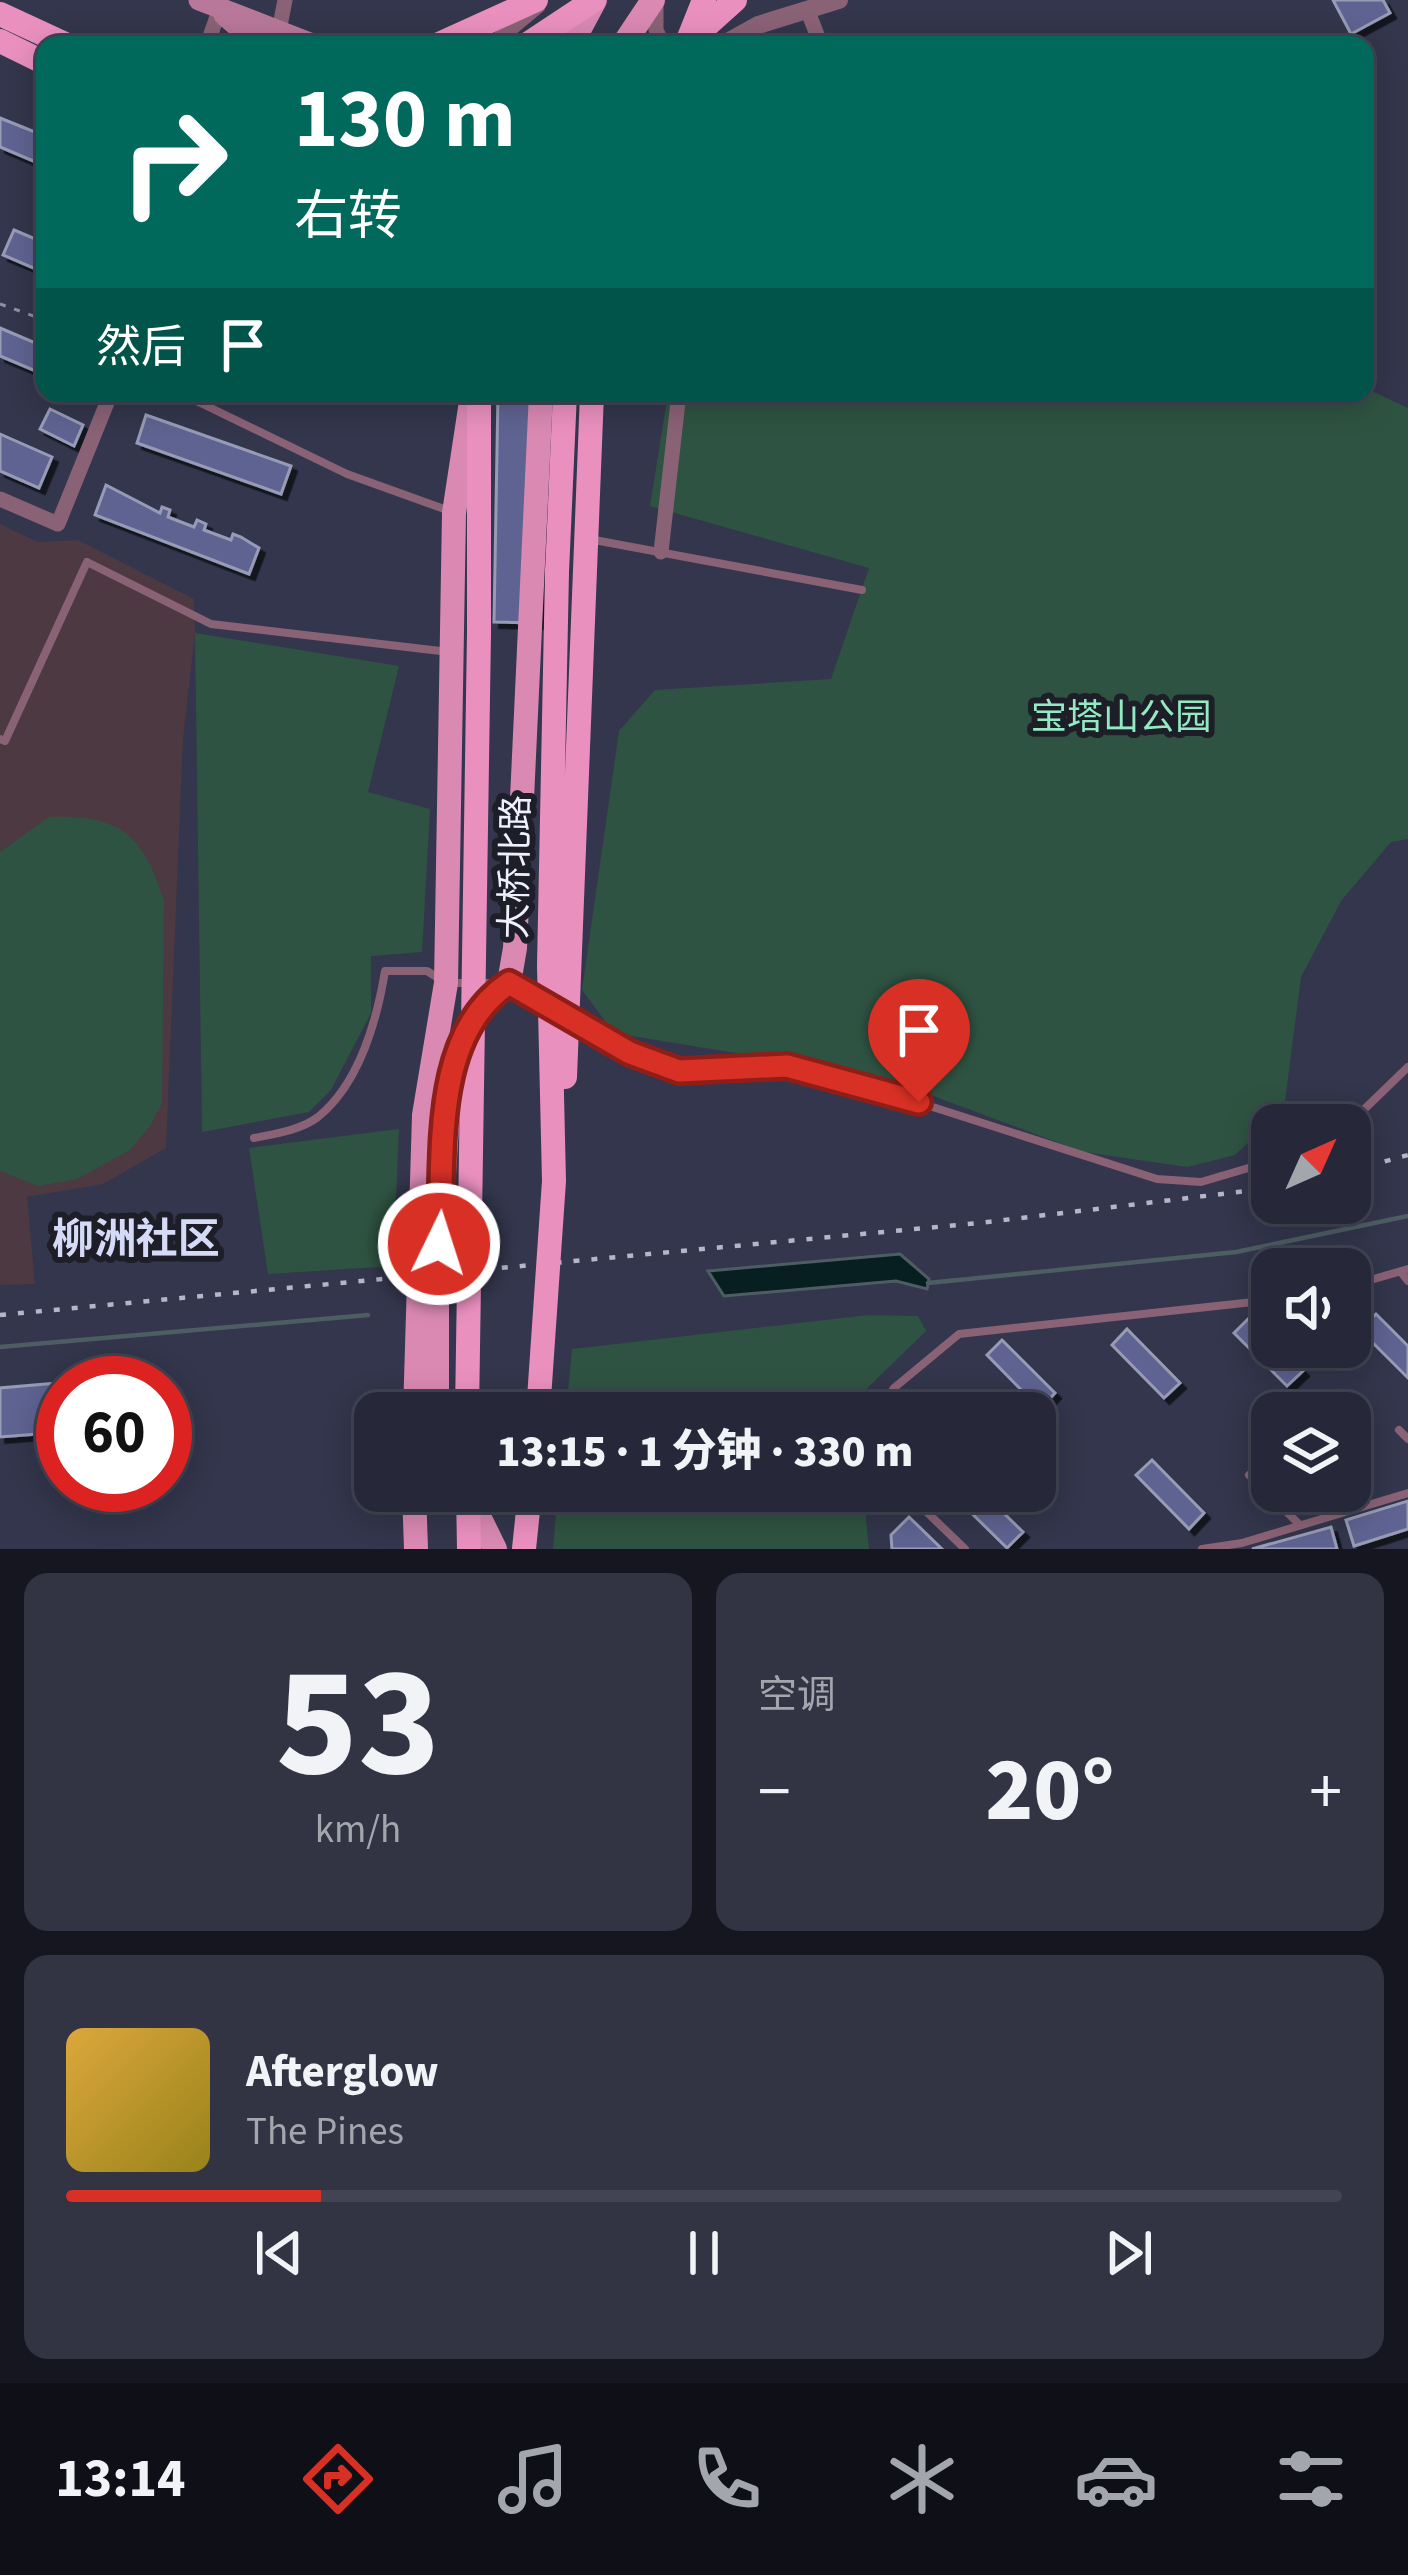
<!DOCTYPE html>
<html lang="zh">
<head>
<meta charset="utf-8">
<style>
	body { margin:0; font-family:"Source Sans 3","Noto Sans SC",sans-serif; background:#323444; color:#f1f3f6; height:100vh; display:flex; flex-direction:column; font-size:45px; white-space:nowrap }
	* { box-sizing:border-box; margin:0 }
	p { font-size:39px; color:#a4a6ae }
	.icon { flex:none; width:66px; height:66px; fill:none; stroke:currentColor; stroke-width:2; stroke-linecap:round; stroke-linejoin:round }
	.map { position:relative; height:1549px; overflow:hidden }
	.drawer { display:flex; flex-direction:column; gap:24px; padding:24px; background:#15161f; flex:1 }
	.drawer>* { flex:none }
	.banner { position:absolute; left:36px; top:36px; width:1338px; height:366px; border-radius:24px; box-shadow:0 6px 30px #0003,0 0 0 3px #424453; background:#00695c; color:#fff; overflow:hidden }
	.needle { width:78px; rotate:45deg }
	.tools { position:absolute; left:1251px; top:1104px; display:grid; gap:24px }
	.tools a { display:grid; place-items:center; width:120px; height:120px; border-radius:24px; background:#262839; box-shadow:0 6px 30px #0003,0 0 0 3px #424453; font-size:60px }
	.speed { position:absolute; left:36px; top:1356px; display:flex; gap:24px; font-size:60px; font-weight:700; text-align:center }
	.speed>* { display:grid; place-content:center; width:156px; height:156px; border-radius:50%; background:#262839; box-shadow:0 6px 30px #0003,0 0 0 3px #424453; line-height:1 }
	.speed .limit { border:18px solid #d22; background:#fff; color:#111 }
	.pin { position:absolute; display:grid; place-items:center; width:102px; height:102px; color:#fff; margin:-123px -51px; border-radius:50% 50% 50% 0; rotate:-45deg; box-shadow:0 0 12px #0007 }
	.pin .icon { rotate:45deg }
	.me { position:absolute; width:132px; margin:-66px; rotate:4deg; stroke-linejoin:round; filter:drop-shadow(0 0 9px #0008) }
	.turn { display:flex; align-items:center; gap:42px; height:252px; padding:0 60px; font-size:54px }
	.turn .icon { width:156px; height:156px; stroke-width:2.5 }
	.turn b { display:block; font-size:84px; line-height:102px }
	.then { display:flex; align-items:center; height:114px; padding:0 60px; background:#0003; gap:24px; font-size:45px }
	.big { font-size:90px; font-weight:800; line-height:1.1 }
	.drawer .tile { flex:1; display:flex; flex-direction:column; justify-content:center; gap:18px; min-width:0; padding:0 42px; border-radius:24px; background:#323444 }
	.drawer .dial { align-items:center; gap:0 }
	.dial b { font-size:156px; line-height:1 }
	.song { display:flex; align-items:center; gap:36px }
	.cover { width:144px; height:144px; border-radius:18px; background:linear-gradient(135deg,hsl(40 70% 55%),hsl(50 70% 35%)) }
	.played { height:12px; border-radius:6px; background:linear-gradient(90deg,#d93025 20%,#424453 20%) }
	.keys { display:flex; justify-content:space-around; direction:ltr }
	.heat { display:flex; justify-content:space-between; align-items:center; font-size:66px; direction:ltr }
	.drawer .tiles { flex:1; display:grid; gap:24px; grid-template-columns:1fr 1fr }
	.tile:last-child { grid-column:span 2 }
	.trip { position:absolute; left:354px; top:1392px; width:702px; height:120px; border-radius:24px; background:#262839; box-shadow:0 6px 30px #0003,0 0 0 3px #424453; font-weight:800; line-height:120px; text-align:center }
	.menu { display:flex; height:192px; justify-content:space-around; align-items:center; background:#0f1017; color:#a4a6ae }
	.menu .icon { width:84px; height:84px }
	.menu .active { color:#d93025 }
	.menu b { font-size:54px; color:#f1f3f6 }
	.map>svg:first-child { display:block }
</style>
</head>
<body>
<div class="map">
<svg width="1408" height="1549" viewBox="0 0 1408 1549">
	<defs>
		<filter id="shadow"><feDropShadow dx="5.5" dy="5.5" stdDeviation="0" flood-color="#0009"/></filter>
	</defs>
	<rect width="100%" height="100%" fill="#33364c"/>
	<path fill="#4c3942" d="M0,524L38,542L78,540L194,599L195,633L183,739L166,1148L103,1184L27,1197L35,1284L0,1285Z"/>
	<path fill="#2f5342" d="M1365,388L1408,408V839L1391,842L1341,901L1301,977L1284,1109L1235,1155L1187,1167L1084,1152L882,1077L614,1033L582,990L619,731L655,690L831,679L869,568L650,506L668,393H1365Z
		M195,633L399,666L368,792L430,809L422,952L371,956V1013L331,1090L309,1112L202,1132Z
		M49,817C119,815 143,833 164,901L162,1103L150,1126L130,1150L77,1179L38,1186L0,1171V852Z
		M399,1129L393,1266L268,1274L249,1148Z
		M868,1315L918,1316L926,1331L854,1401L855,1413H566L572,1349Z
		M558,1491H872L864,1499L869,1549H553Z"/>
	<path fill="#081f21" stroke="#4d5e63" stroke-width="3" d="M900,1254L929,1279L927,1289L896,1281L724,1296L708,1271Z"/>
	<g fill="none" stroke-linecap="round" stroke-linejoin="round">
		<path stroke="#4d5e63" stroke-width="4.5" d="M928,1283L1236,1252L1408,1216
			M0,1347L368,1315"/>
	</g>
	<path fill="#5e6491" stroke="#979bb5" stroke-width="3" filter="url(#shadow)" d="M1333,0H1383L1390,13L1351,34Z
		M0,118L45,136V166L0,147Z
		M14,230L45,243V273L3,255Z
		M0,328L45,347V375L0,356Z
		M498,393H543L539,623L494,622Z
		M50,409L83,425L74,446L40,429Z
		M146,415L291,466L281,494L137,443Z
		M0,434L52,457L39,488L0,471Z
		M106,485L160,513L162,507L170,510L168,517L194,527L197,520L206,524L204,530L231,540L233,534L241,537L259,548L249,574L95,515Z
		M1376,1314L1408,1346V1378L1360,1330Z
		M1250,1317L1272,1339V1347H1280L1303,1371L1287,1386L1234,1333Z
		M1127,1329L1180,1383L1164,1398L1112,1345Z
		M1002,1340L1055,1393L1040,1409L987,1355Z
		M115,1378L116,1383H63V1432L0,1437V1388Z
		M1152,1460L1204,1513L1189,1529L1136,1475Z
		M949,1491H981L1023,1532L1007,1548Z
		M1408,1501V1529L1354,1546L1346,1520Z
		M909,1517L942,1549H892L891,1535Z
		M1331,1527L1337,1549H1252Z"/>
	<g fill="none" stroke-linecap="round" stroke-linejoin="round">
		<path stroke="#8e90a3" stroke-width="3" stroke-dasharray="6 9" stroke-linecap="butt" d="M0,304L45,320"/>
		<path stroke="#8a6276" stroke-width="8" d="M180,393L347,474L447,510
			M589,539L862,590
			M0,739L5,741L87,562L211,624L449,652
			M513,986L547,1006
			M571,1017L630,1053L679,1071L698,1074L763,1065L833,1075L1157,1179L1201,1182L1272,1161
			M1348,1125L1408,1067
			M254,1138C274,1134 301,1130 318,1117C359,1084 377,1020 385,971H427L446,983H499
			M1401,1272L1408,1281
			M1350,1286L1408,1269
			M878,1413L894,1388L959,1334L1272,1300
			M1399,1430L1408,1439
			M1249,1475L1300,1525
			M905,1491L965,1549
			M1202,1549L1242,1543L1408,1493"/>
		<path stroke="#8a6276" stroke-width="15" d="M656,2V30L663,45
			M807,9L821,45
			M279,31L285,0
			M207,45L219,11
			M491,45L538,6
			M0,499L58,524L111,393
			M661,552L679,393"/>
		<path stroke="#8a6276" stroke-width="18" d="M722,45L758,25L839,0"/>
		<path stroke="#b87899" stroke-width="21" d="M199,0L315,45
			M224,15L259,45"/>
		<path stroke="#da89b3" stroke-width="24" d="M571,45L595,0
			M623,45L653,0
			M415,1413L424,1115L446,983L454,513L472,395
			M437,1413V1286L450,1079C460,1040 475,1006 509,983L515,948L541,393
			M414,1491L416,1549
			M467,1492L495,1549"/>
		<path stroke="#ea90bf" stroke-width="24" d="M0,14L67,45
			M0,41L45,63
			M437,45L536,0
			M526,45L594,0
			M685,45L735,0
			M479,393V632
			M557,572L565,393
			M524,1549L530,1491"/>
		<path stroke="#b4b7c7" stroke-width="4.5" stroke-dasharray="6 12" stroke-linecap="butt" d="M1350,1171L1408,1155
			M0,1315L979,1223L1272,1188"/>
		<path stroke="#ea90bf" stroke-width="24" d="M686,45L704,0
			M565,1077L592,393
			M467,1413L479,632
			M538,1413L554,1181L549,966L557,572
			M468,1491L469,1549"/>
	</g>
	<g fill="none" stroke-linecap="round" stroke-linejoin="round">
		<defs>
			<path id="route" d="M439,1244C445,1160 429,1036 509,983L630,1053L679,1071L787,1066L919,1102"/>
		</defs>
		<use href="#route" stroke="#8d1f18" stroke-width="30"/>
		<use href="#route" stroke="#d93025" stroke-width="21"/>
	</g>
	<g text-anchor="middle" stroke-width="12" stroke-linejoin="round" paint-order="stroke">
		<g font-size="36" fill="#93eac2" stroke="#1d1e28">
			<text x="1121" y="729">宝塔山公园</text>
		</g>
		<g font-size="36" fill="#eef0fe" stroke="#1d1e28">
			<text transform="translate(514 867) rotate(-89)" y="13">大桥北路</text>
		</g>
		<g font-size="42" font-weight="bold" fill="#d5daf6" stroke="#1d1e28">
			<text x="136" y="1253">柳洲社区</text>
		</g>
	</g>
</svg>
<div class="tools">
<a><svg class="needle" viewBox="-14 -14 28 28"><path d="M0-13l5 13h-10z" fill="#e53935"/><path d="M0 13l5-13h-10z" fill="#a4a6ae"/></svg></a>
<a><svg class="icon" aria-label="sound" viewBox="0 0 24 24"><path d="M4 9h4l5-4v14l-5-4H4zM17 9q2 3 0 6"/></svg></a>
<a><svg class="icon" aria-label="layers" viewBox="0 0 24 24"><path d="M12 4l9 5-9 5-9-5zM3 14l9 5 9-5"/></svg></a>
</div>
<div class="speed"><div class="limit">60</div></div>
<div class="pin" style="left:919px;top:1102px;background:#d93025"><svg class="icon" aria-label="arrive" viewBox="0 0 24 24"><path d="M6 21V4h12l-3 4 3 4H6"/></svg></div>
<svg class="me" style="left:439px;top:1244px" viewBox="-20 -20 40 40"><circle r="17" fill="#d93025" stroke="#fff" stroke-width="3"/><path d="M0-11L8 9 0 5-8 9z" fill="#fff"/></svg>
<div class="trip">13:15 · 1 分钟 · 330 m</div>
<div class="banner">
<div class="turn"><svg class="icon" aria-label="right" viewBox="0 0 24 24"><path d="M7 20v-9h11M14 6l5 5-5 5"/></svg><div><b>130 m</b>右转</div></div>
<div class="then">然后<svg class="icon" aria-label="arrive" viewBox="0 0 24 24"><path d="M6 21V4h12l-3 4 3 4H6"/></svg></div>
</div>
</div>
<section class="drawer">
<div class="tiles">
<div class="tile dial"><b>53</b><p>km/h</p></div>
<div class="tile"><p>空调</p>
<div class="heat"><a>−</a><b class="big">20°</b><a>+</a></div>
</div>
<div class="tile">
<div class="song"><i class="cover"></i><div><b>Afterglow</b><p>The Pines</p></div></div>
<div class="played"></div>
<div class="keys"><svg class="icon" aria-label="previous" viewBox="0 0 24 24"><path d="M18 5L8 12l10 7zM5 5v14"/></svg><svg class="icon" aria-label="pause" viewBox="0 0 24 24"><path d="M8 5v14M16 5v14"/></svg><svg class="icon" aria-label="next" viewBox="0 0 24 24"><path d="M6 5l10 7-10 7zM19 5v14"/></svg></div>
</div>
</div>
</section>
<nav class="menu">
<b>13:14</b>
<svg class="icon active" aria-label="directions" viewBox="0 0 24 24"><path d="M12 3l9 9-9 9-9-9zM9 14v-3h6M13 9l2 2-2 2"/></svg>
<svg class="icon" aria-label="music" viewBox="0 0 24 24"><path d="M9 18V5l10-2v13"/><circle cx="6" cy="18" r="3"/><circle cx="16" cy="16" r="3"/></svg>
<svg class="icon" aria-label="phone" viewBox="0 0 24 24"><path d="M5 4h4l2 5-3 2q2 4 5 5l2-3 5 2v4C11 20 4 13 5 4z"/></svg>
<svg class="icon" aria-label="climate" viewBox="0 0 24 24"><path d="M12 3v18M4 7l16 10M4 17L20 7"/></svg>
<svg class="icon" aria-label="car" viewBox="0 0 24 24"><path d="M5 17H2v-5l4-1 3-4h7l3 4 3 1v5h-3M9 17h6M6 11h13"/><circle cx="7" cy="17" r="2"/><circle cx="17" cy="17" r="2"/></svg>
<svg class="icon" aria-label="filters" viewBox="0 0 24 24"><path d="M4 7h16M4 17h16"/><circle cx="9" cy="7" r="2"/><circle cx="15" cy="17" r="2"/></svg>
</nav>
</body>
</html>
